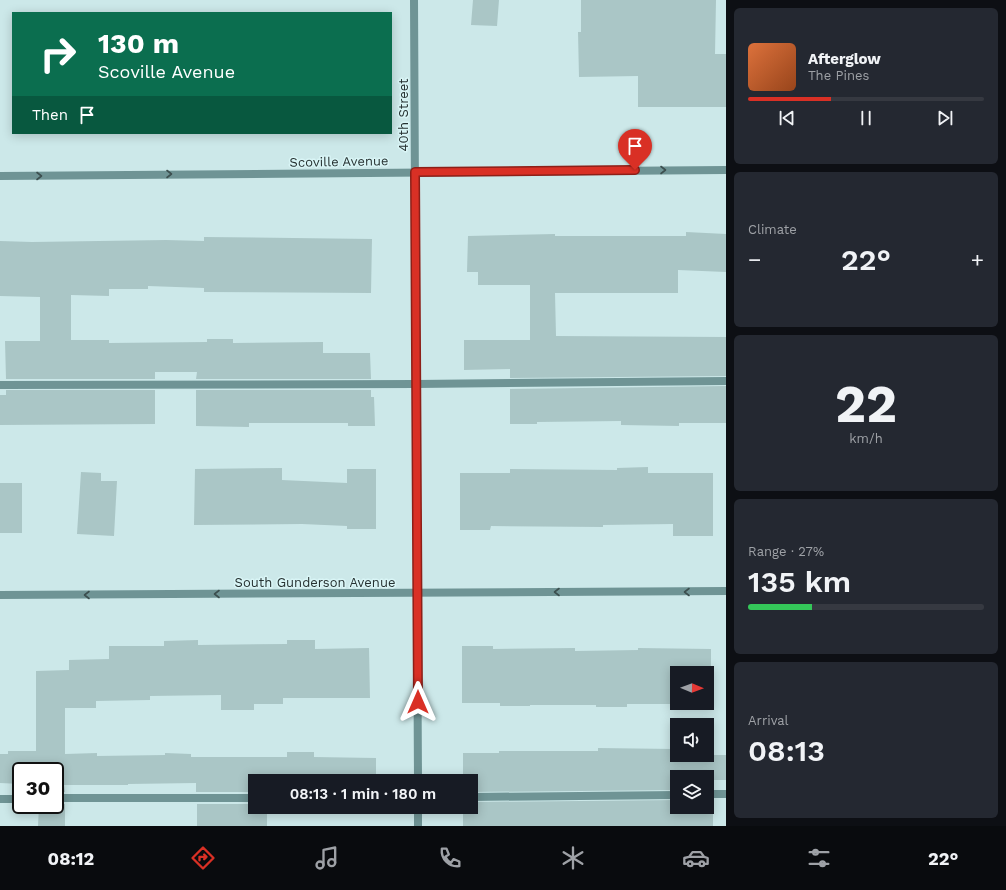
<!DOCTYPE html>
<html lang="en">
<head>
<meta charset="utf-8">
<style>
	body { margin:0; font-family:"Work Sans",sans-serif; background:#242831; color:#f1f3f6; height:100vh; display:flex; flex-direction:column; font-size:15px; white-space:nowrap }
	* { box-sizing:border-box; margin:0 }
	p { font-size:13px; color:#9ea1a6 }
	.icon { flex:none; width:22px; height:22px; fill:none; stroke:currentColor; stroke-width:2; stroke-linecap:round; stroke-linejoin:round }
	.map { position:relative; flex:1; overflow:hidden }
	.drawer { display:flex; flex-direction:column; gap:8px; padding:8px; background:#0d0f14; width:280px }
	.drawer>* { flex:none }
	.banner { position:absolute; left:12px; top:12px; width:380px; height:122px; border-radius:0px; box-shadow:0 2px 10px #0003; background:#0b6e4f; color:#fff; overflow:hidden }
	.needle { width:26px; rotate:91deg }
	.fabs { position:absolute; left:670px; top:666px; display:grid; gap:8px }
	.fabs a { display:grid; place-items:center; width:44px; height:44px; border-radius:0px; background:#171b24; box-shadow:0 2px 10px #0003; font-size:20px }
	.speed { position:absolute; left:12px; top:762px; display:flex; gap:8px; font-size:20px; font-weight:700; text-align:center }
	.speed>* { display:grid; place-content:center; width:52px; height:52px; border-radius:50%; background:#171b24; box-shadow:0 2px 10px #0003; line-height:1 }
	.speed .limit { border:2px solid #111; border-radius:6px; background:#fff; color:#111 }
	.pin { position:absolute; display:grid; place-items:center; width:34px; height:34px; color:#fff; margin:-41px -17px; border-radius:50% 50% 50% 0; rotate:-45deg; box-shadow:0 0 4px #0007 }
	.pin .icon { rotate:45deg }
	.me { position:absolute; width:44px; margin:-22px; rotate:0deg; stroke-linejoin:round; filter:drop-shadow(0 0 3px #0008) }
	.turn { display:flex; align-items:center; gap:14px; height:84px; padding:0 20px; font-size:18px }
	.turn .icon { width:52px; height:52px; stroke-width:2.5 }
	.turn b { display:block; font-size:28px; line-height:34px }
	.then { display:flex; align-items:center; height:38px; padding:0 20px; background:#0003; gap:8px; font-size:15px }
	.big { font-size:30px; font-weight:600; line-height:1.1 }
	.drawer .tile { flex:1; display:flex; flex-direction:column; justify-content:center; gap:6px; min-width:0; padding:0 14px; border-radius:6px; background:#242831 }
	.drawer .dial { align-items:center; gap:0 }
	.dial b { font-size:52px; line-height:1 }
	.song { display:flex; align-items:center; gap:12px }
	.cover { width:48px; height:48px; border-radius:6px; background:linear-gradient(135deg,hsl(20 70% 55%),hsl(20 70% 35%)) }
	.played { height:4px; border-radius:2px; background:linear-gradient(90deg,#d93025 35%,#363941 35%) }
	.keys { display:flex; justify-content:space-around; direction:ltr }
	.heat { display:flex; justify-content:space-between; align-items:center; font-size:22px; direction:ltr }
	.charge { height:6px; border-radius:3px; background:linear-gradient(90deg,#34c759 27%,#363941 0) }
	.trip { position:absolute; left:248px; top:774px; width:230px; height:40px; border-radius:0px; background:#171b24; box-shadow:0 2px 10px #0003; font-weight:600; line-height:40px; text-align:center }
	.dock { display:flex; height:64px; justify-content:space-around; align-items:center; background:#090b0e; color:#9ea1a6 }
	.dock .icon { width:28px; height:28px }
	.dock .active { color:#d93025 }
	.dock b { font-size:18px; color:#f1f3f6 }
	main { display:flex; flex:1; min-height:0 }
	.map>svg:first-child { display:block }
</style>
</head>
<body>
<main>
<div class="map">
<svg width="726" height="826" viewBox="0 0 726 826">
	<rect width="100%" height="100%" fill="#cce8e9"/>
	<path fill="#aac6c6" fill-rule="evenodd" d="M473,0H499L497,26L471,25Z
		M581,0H716L715,54H726V107H638V76L579,77L578,32H581Z
		M686,232L726,234V272L678,270V293H555L556,336L726,337V376L510,378V369L464,370V340H530V285H478V272H467L468,236L555,234V236H686Z
		M204,237L372,239L371,293L204,292V288L148,286V289H109V296L71,295V340H109V343L207,342V339H233V343L323,342V353H370L371,379H196L197,372H155V379H6L5,341H40V297L0,296V241L32,242L166,240L204,241Z
		M726,386V423H679V426L621,425V421L537,422V424H510V389Z
		M6,390H155V424L0,425V395H6Z
		M196,390H371V397H374L375,426H348V423H249V427L196,426Z
		M648,467V473H713V536H673V524L603,525V527L491,526L490,530H460V473H510V469L617,470V468Z
		M282,468V480L347,483V469H376V529H347V526L302,524L194,525L195,469Z
		M81,472L101,473V481H117L114,536L77,534Z
		M0,483H22V533H0Z
		M198,640V645L287,644V640H315V649L369,648L370,698H283V704H254V710H221V695L150,696V700L96,701V708H65V754L97,753V756L165,755V753L191,754V757H287V752H314V757L376,758V781H255V792H196V783L128,784V785H64L65,792H55V771H21V784L0,783V754H8V751H36V671L69,670V660L109,659V646H164V641Z
		M462,646H493V649L575,648V651L638,650V648L711,649V706H680V704H627V707H596V705H530V706H500V703H462ZM677,673H707V703H677Z
		M598,748L674,749V755H726V780H713V788H707V777H677V790L471,792V781H463V753H499V751H598Z
		M677,800V807H707V800H713V826H463V807H471V802Z
		M55,804H65V826H38L39,805H55Z
		M197,804H255V807H267V826H197Z"/>
	<g fill="none" stroke-linecap="round" stroke-linejoin="round">
		<path stroke="#6f9495" stroke-width="8" d="M0,385L416,384L726,381
			M707,794H726
			M471,797L677,795
			M55,798H255
			M0,799H21"/>
		<path stroke="#6f9495" stroke-width="8" d="M414,0L418,781
			M0,176L726,170
			M0,595L726,591
			M418,807V826"/>
	</g>
	<defs><path id="oneway-chevron" d="M-2-3.5L2.5 0L-2 3.5" fill="none" stroke-width="1.6" stroke-linecap="round" stroke-linejoin="round"/></defs>
	<g stroke="#3c4f4f">
		<use href="#oneway-chevron" transform="translate(663 170)"/>
		<use href="#oneway-chevron" transform="translate(169 174)"/>
		<use href="#oneway-chevron" transform="translate(39 176)"/>
		<use href="#oneway-chevron" transform="translate(557 592) rotate(180)"/>
		<use href="#oneway-chevron" transform="translate(687 592) rotate(180)"/>
		<use href="#oneway-chevron" transform="translate(217 594) rotate(180)"/>
		<use href="#oneway-chevron" transform="translate(87 595) rotate(180)"/>
	</g>
	<g fill="none" stroke-linecap="round" stroke-linejoin="round">
		<defs>
			<path id="route" d="M418,702L415,172L635,170"/>
		</defs>
		<use href="#route" stroke="#8d1f18" stroke-width="10"/>
		<use href="#route" stroke="#d93025" stroke-width="7"/>
	</g>
	<g text-anchor="middle" stroke-width="3" stroke-linejoin="round" paint-order="stroke">
		<g font-size="13" fill="#263131" stroke="#d9f5f6">
			<text transform="translate(403 115) rotate(-90)" y="5">40th Street</text>
			<text transform="translate(339 161) rotate(-1)" y="5">Scoville Avenue</text>
			<text x="315" y="587">South Gunderson Avenue</text>
		</g>
	</g>
</svg>
<div class="fabs">
<a><svg class="needle" viewBox="-14 -14 28 28"><path d="M0-13l5 13h-10z" fill="#e53935"/><path d="M0 13l5-13h-10z" fill="#9ea1a6"/></svg></a>
<a><svg class="icon" aria-label="sound" viewBox="0 0 24 24"><path d="M4 9h4l5-4v14l-5-4H4zM17 9q2 3 0 6"/></svg></a>
<a><svg class="icon" aria-label="layers" viewBox="0 0 24 24"><path d="M12 4l9 5-9 5-9-5zM3 14l9 5 9-5"/></svg></a>
</div>
<div class="speed"><div class="limit">30</div></div>
<div class="pin" style="left:635px;top:170px;background:#d93025"><svg class="icon" aria-label="arrive" viewBox="0 0 24 24"><path d="M6 21V4h12l-3 4 3 4H6"/></svg></div>
<svg class="me" style="left:418px;top:702px" viewBox="-20 -20 40 40"><path d="M0-17L14 15 0 8-14 15z" fill="#d93025" stroke="#fff" stroke-width="4"/></svg>
<div class="trip">08:13 · 1 min · 180 m</div>
<div class="banner">
<div class="turn"><svg class="icon" aria-label="right" viewBox="0 0 24 24"><path d="M7 20v-9h11M14 6l5 5-5 5"/></svg><div><b>130 m</b>Scoville Avenue</div></div>
<div class="then">Then<svg class="icon" aria-label="arrive" viewBox="0 0 24 24"><path d="M6 21V4h12l-3 4 3 4H6"/></svg></div>
</div>
</div>
<section class="drawer">
<div class="tile">
<div class="song"><i class="cover"></i><div><b>Afterglow</b><p>The Pines</p></div></div>
<div class="played"></div>
<div class="keys"><svg class="icon" aria-label="previous" viewBox="0 0 24 24"><path d="M18 5L8 12l10 7zM5 5v14"/></svg><svg class="icon" aria-label="pause" viewBox="0 0 24 24"><path d="M8 5v14M16 5v14"/></svg><svg class="icon" aria-label="next" viewBox="0 0 24 24"><path d="M6 5l10 7-10 7zM19 5v14"/></svg></div>
</div>
<div class="tile"><p>Climate</p>
<div class="heat"><a>−</a><b class="big">22°</b><a>+</a></div>
</div>
<div class="tile dial"><b>22</b><p>km/h</p></div>
<div class="tile"><p>Range · 27%</p><b class="big">135 km</b><div class="charge"></div></div>
<div class="tile"><p>Arrival</p><b class="big">08:13</b></div>
</section>
</main>
<nav class="dock">
<b>08:12</b>
<svg class="icon active" aria-label="directions" viewBox="0 0 24 24"><path d="M12 3l9 9-9 9-9-9zM9 14v-3h6M13 9l2 2-2 2"/></svg>
<svg class="icon" aria-label="music" viewBox="0 0 24 24"><path d="M9 18V5l10-2v13"/><circle cx="6" cy="18" r="3"/><circle cx="16" cy="16" r="3"/></svg>
<svg class="icon" aria-label="phone" viewBox="0 0 24 24"><path d="M5 4h4l2 5-3 2q2 4 5 5l2-3 5 2v4C11 20 4 13 5 4z"/></svg>
<svg class="icon" aria-label="climate" viewBox="0 0 24 24"><path d="M12 3v18M4 7l16 10M4 17L20 7"/></svg>
<svg class="icon" aria-label="car" viewBox="0 0 24 24"><path d="M5 17H2v-5l4-1 3-4h7l3 4 3 1v5h-3M9 17h6M6 11h13"/><circle cx="7" cy="17" r="2"/><circle cx="17" cy="17" r="2"/></svg>
<svg class="icon" aria-label="filters" viewBox="0 0 24 24"><path d="M4 7h16M4 17h16"/><circle cx="9" cy="7" r="2"/><circle cx="15" cy="17" r="2"/></svg>
<b>22°</b>
</nav>
</body>
</html>
